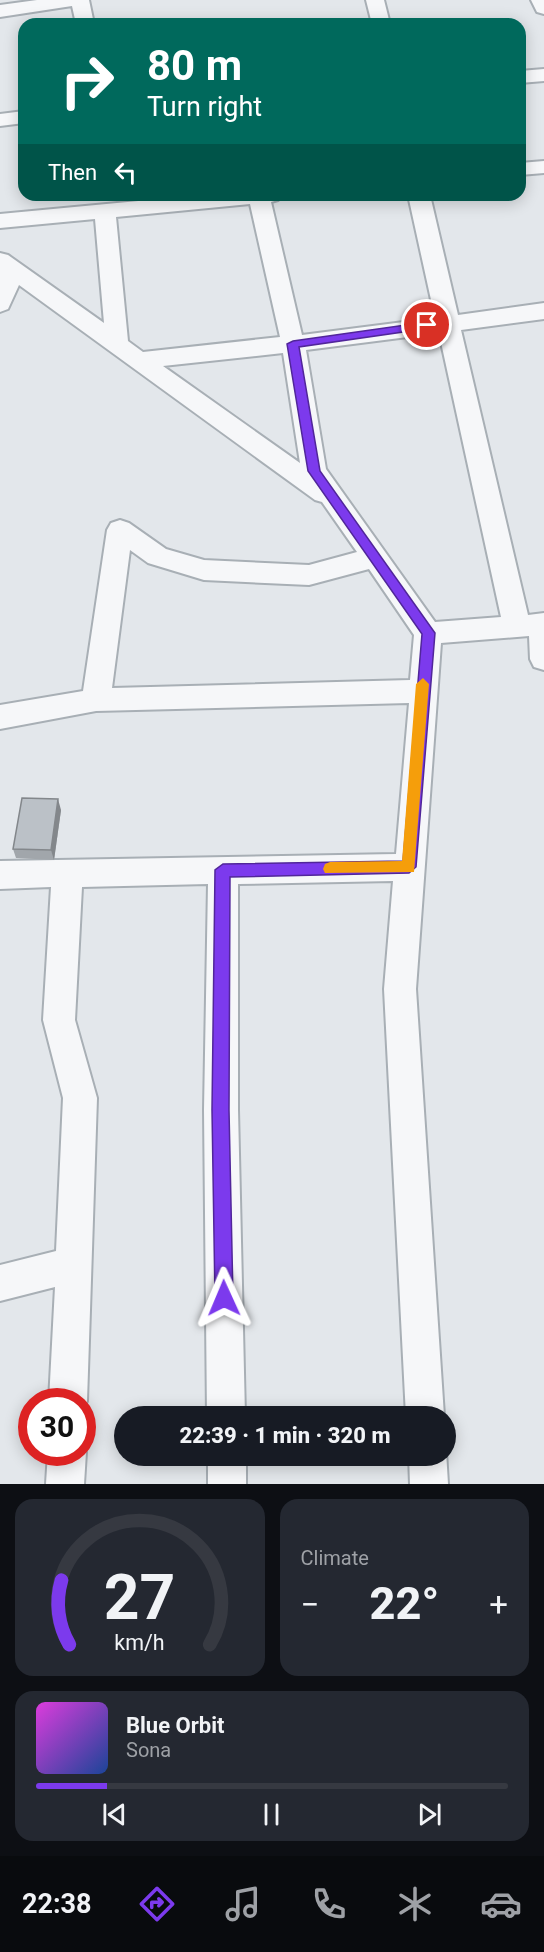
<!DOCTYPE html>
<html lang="en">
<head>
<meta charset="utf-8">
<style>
	body { margin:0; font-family:Roboto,sans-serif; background:#242831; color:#f1f3f6; height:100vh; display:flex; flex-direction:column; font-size:22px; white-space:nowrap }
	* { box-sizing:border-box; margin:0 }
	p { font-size:20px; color:#9ea1a6 }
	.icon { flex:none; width:33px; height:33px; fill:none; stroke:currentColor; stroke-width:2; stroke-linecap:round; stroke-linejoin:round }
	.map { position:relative; height:1484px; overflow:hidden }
	.panel { display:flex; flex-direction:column; gap:15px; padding:15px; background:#0d0f14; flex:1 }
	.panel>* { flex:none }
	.banner { position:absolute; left:18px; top:18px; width:508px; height:183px; border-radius:18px; box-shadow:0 3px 15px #0003; background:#00695c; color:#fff; overflow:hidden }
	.speed { position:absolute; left:18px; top:1388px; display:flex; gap:12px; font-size:30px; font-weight:700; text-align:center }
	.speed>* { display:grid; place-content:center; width:78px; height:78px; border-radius:50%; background:#171b24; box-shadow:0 3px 15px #0003; line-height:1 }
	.speed .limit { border:9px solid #d22; background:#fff; color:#111 }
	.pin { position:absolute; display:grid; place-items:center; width:51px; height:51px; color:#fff; margin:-26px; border:3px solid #fff; border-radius:50%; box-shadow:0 2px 6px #0007 }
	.me { position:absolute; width:66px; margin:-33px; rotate:359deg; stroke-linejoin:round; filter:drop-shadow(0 0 4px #0008) }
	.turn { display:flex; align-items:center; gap:21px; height:126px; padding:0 30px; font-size:27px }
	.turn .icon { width:78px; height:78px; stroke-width:2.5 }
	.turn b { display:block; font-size:42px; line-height:51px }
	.then { display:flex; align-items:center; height:57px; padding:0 30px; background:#0003; gap:12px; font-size:22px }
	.big { font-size:45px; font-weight:800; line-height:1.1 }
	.panel .card { flex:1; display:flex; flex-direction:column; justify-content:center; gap:9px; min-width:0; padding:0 21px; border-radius:18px; background:#242831 }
	.panel .dial { align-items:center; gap:0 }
	.dial svg { height:156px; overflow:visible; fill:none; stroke:#363941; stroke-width:7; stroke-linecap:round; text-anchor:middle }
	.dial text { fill:#f1f3f6; stroke:none }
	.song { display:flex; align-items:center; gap:18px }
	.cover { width:72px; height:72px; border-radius:9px; background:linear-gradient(135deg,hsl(300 70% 55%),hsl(220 70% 35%)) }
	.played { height:6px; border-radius:3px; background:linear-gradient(90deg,#7c3aed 15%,#363941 15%) }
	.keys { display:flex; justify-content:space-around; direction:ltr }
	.heat { display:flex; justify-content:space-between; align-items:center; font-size:33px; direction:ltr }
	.panel .tiles { flex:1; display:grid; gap:15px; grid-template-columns:1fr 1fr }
	.card:last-child { grid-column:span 2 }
	.trip { position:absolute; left:114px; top:1406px; width:342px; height:60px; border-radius:30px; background:#171b24; box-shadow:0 3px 15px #0003; font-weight:800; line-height:60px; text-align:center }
	.dock { display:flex; height:96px; justify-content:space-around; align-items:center; background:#090b0e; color:#9ea1a6 }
	.dock .icon { width:42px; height:42px }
	.dock .current { color:#7c3aed }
	.dock b { font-size:27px; color:#f1f3f6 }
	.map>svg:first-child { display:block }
</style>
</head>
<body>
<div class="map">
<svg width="544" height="1484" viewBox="0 0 544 1484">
	<rect width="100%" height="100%" fill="#e3e7eb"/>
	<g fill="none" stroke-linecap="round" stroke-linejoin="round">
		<defs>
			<path id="minor" d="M37,0H89L94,24H76L72,6L0,17V5Z
				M366,0H384L390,24H372Z
				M531,0H544V14L537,12Z
				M544,69V81L520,83V71Z
				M24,111V123L0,126V114Z
				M544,161V173L520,175V163Z
				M202,195H282L278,200L271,202L302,335L435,318L408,195H430L458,315L544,303V319L461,330L528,615L544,613V670L534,667L530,659L529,636L441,643L416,989L444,1416H406L384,989L393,881L238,884V1110L245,1416H207L204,1110L208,884L82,887L75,1020L97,1098L87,1401L82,1411V1401H49L55,1287L0,1301V1265L56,1251L63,1098L43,1020L51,887L0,889V861L396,854L409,703L96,711L0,729V705L83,691L107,530L111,523L120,520L129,523L166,549L204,560L309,565L357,552L322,502L315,500L19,285L8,309L0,312V253L8,255L104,323L95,219L0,228V214ZM250,204L280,337L143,352L128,341L116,217ZM439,333L501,617L435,622L326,469L306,350ZM283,353L300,463L163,366ZM130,550L148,563L204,580L309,585L369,569L414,635L410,680L112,688Z
				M82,1443L86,1452L84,1484H46L48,1452H82Z
				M446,1451L448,1484H410L409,1455H446Z
				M208,1455H246V1484H208Z"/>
		</defs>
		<use href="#minor" stroke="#a8afb5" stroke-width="4"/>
		<use href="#minor" fill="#f6f7f9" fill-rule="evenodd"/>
	</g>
	<path fill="#a1a6ab" d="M61,810L54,860L16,858L13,849Z"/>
	<path fill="#83878b" d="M58,799L61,810L54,860L51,850Z"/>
	<path fill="#bbc1c7" stroke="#83878b" stroke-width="1.5" d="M22,798L58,799L51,850L13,849Z"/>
	<path fill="#7c3aed" stroke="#51269a" stroke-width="1.5" d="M427,322L433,325L431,328L299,347L320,471L435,633L416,867L409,873L230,877L229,1110L233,1298L230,1304L224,1307L218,1304L215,1298L212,1110L215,870L223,864L403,861L422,634L308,471L287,344L293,341Z"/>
	<path fill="#f59e0b" d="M423,678L429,684L414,872L325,873L323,869L325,864L330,862L402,861L416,684Z"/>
</svg>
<div class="speed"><div class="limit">30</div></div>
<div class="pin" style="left:427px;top:325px;background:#d93025"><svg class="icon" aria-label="arrive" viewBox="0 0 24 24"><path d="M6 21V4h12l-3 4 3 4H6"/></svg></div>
<svg class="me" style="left:224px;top:1298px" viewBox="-20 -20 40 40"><path d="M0-17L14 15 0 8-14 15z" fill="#7c3aed" stroke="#fff" stroke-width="4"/></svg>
<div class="trip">22:39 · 1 min · 320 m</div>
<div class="banner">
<div class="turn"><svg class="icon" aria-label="right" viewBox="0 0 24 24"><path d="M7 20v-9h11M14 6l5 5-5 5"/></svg><div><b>80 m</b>Turn right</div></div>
<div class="then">Then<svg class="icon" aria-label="left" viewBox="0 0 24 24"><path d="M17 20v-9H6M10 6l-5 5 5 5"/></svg></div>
</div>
</div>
<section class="panel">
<div class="tiles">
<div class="card dial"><svg viewBox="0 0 100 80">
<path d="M14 69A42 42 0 1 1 86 69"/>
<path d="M14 69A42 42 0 0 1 10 36" stroke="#7c3aed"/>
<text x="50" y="56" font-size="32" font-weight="700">27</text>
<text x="50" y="72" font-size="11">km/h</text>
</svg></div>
<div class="card"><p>Climate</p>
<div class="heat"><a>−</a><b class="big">22°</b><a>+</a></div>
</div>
<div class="card">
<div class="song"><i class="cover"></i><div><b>Blue Orbit</b><p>Sona</p></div></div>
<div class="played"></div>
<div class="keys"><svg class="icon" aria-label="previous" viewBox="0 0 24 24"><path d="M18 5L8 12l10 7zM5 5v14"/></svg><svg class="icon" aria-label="pause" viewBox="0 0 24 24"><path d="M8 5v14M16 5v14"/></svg><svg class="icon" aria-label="next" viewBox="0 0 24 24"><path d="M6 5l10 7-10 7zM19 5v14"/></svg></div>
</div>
</div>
</section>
<nav class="dock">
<b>22:38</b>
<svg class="icon current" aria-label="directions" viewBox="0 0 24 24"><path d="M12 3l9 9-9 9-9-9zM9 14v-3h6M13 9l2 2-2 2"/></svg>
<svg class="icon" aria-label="music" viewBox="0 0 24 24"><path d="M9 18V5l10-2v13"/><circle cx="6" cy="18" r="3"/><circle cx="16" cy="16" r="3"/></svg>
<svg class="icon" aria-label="phone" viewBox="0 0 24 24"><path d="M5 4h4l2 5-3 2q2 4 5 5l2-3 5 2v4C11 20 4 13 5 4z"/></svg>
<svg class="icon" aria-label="climate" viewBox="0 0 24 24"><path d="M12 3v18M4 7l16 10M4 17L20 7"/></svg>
<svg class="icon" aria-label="car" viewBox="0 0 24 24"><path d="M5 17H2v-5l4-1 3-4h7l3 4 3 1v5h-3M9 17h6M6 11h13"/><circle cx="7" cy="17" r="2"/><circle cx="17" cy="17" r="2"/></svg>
</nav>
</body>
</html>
